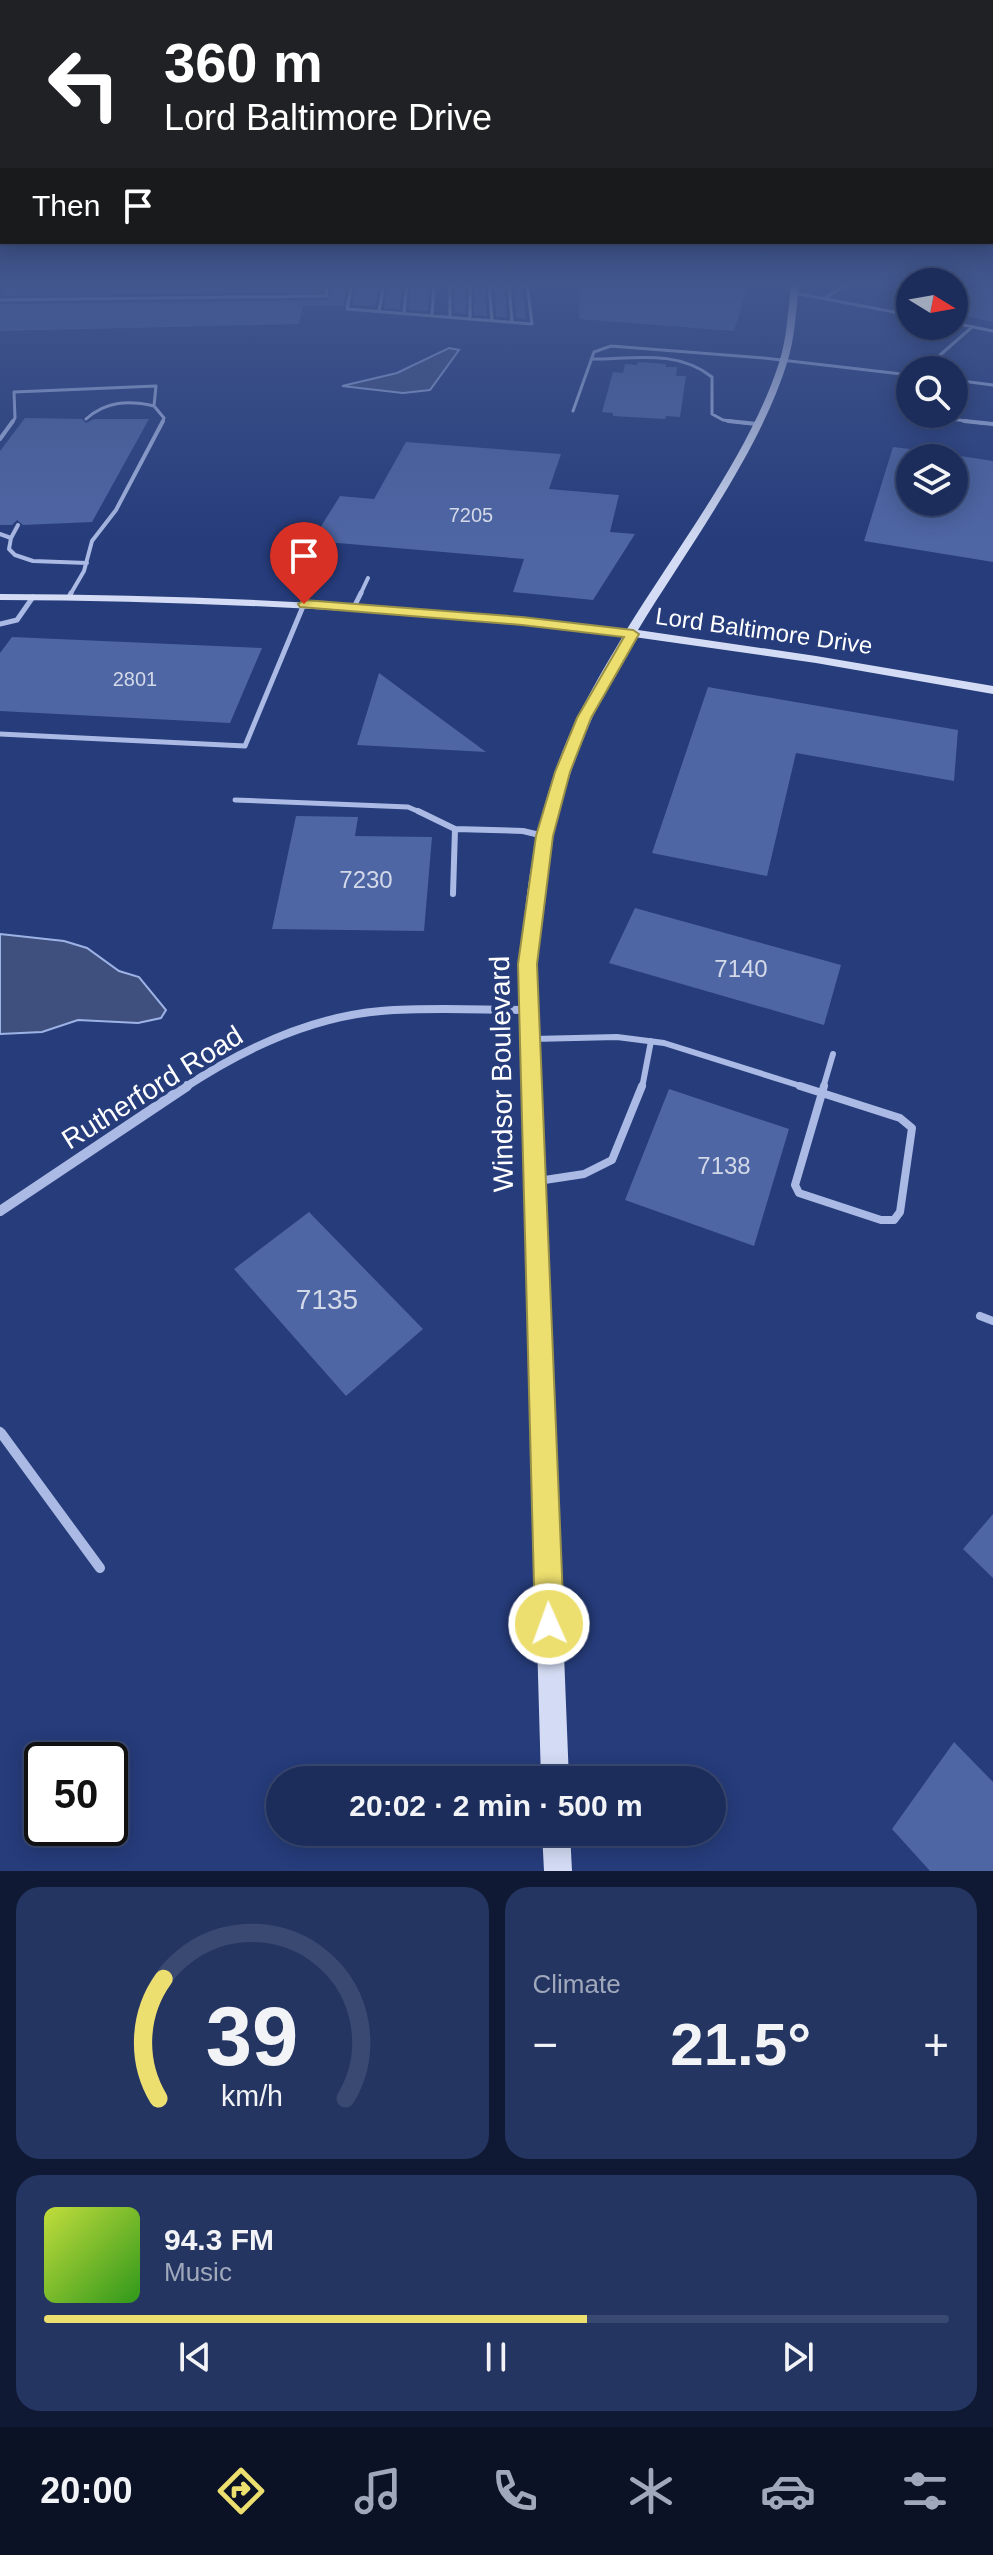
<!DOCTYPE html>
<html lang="en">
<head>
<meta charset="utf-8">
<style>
	body { margin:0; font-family:Helvetica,sans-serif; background:#253562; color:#f1f3f6; height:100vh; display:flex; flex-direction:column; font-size:30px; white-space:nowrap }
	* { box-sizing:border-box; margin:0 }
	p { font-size:26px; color:#a0a8bb }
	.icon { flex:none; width:44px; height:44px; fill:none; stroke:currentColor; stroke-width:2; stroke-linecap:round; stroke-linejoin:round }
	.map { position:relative; height:1871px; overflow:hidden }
	.panel { display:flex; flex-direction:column; gap:16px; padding:16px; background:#0f1933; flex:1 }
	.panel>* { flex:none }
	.top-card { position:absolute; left:0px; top:0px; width:994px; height:244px; box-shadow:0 4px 20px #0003,0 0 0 2px #3a4972; background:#202124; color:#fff; overflow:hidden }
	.needle { width:52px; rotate:101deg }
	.buttons { position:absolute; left:896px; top:268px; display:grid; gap:16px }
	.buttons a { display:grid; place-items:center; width:72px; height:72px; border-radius:50%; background:#1c2d5c; box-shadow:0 4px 20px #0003,0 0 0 2px #3a4972; font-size:40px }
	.speed { position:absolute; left:24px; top:1742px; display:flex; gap:16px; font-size:40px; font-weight:700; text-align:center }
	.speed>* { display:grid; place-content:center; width:104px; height:104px; border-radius:50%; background:#1c2d5c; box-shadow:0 4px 20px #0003,0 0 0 2px #3a4972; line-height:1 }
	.speed .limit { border:4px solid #111; border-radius:12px; background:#fff; color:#111 }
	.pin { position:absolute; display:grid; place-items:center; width:68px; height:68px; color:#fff; margin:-82px -34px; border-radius:50% 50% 50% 0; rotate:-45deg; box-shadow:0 0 8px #0007 }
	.pin .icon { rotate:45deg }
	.me { position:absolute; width:88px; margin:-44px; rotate:358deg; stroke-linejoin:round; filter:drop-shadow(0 0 6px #0008) }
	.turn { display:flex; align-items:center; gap:28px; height:168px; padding:0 32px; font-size:36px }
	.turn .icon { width:104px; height:104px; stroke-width:2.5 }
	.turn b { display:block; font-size:56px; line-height:68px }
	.then { display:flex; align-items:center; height:76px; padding:0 32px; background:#0003; gap:16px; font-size:30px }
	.big { font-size:60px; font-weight:600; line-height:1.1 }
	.panel .tile { flex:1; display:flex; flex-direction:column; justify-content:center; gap:12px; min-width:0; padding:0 28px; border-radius:24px; background:#253562 }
	.panel .dial { align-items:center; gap:0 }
	.dial svg { height:208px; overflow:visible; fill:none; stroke:#3a4972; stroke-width:7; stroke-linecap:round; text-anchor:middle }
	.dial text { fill:#f1f3f6; stroke:none }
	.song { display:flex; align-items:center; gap:24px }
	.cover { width:96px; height:96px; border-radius:12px; background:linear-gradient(135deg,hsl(70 70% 55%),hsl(110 70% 35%)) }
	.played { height:8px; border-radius:4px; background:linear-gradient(90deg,#eddf6f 60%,#3a4972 60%) }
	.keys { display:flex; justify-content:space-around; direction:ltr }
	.heat { display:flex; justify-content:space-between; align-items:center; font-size:44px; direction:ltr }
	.panel .tiles { flex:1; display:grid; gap:16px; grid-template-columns:1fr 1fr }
	.tile:last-child { grid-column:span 2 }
	.trip { position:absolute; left:266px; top:1766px; width:460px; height:80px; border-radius:40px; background:#1c2d5c; box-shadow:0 4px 20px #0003,0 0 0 2px #3a4972; font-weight:600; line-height:80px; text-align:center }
	.tabs { display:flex; height:128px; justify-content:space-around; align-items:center; background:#0b1225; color:#a0a8bb }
	.tabs .icon { width:56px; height:56px }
	.tabs .on { color:#eddf6f }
	.tabs b { font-size:36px; color:#f1f3f6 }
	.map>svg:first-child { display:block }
</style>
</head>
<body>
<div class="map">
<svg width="993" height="1871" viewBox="0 0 993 1871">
	<rect width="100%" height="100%" fill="#263c7b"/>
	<path fill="#3f507f" stroke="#9eb3e5" stroke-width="2" d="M449,348L459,350L430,390L403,393L342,386L397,373Z
		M0,934L64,941L87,948L119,971L139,977L166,1010L161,1018L138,1023L78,1020L42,1032L0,1034Z"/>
	<path fill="#4e66a4" d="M8,284H323L322,292L0,296Z
		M332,284H347L343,306H303L299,324L0,331V304L326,300L330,297Z
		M356,284H379L375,306L352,305Z
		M388,284H402L400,309L384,308Z
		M411,284H429L428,311L409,310Z
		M454,284H466V314L454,313Z
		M474,284H485L487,316L474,315Z
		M494,284H505L507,317H496Z
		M514,284H522L526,319L516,318Z
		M580,284H748L734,331L579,319Z
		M974,286L993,289V322L954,314V289L968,291Z
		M638,362L666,364V367H677L676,376H686L680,417L666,416L665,419L613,416V413L602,412L613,372L623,373L625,364L637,365Z
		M25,418L82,419L86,423L94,419H149L92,522L23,525L17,520L12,525H0V451Z
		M406,442L561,454L549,489L619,495L610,532L635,534L593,600L513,592L524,559L326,542L315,536L340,496L374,499Z
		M893,447L910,449V502H954V455L993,461V562L864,541Z
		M12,637L262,648L230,723L0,711V653Z
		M379,673L486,752L357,745Z
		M708,687L958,730L954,781L796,753L767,876L652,853Z
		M296,816L358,817L355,836L432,837L424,931L272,929Z
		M635,908L841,965L824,1025L609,963Z
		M669,1089L789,1129L754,1246L625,1200Z
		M309,1212L423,1329L346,1396L234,1269Z
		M993,1514V1578L963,1549Z
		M954,1742L993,1782V1871H930L892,1829Z"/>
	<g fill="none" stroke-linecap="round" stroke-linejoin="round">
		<path stroke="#aabae4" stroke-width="3" d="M352,284L347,309L532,324L527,284
			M450,284V317
			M470,284V319
			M489,284L492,321
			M509,284L512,322
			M954,285L969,284
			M794,293L910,315
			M825,298L844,286L835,284
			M0,300L326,296L328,284
			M379,311L384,284
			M404,313L407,284
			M432,316L434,284
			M954,323L993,331
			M591,359C633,359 677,349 712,377V414L723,420L745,423
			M923,370L972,327
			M954,380L993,385
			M573,411L594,352L611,346L764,358L910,375
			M86,419C106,401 129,400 154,406L164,418L162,423
			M951,419L981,423
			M12,423L15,418L14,392L156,386L154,406"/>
		<path stroke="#aabae4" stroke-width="4" d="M728,421L757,424
			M964,421L993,424
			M0,439L13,421
			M0,534L11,538L9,549L15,555L33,561L87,563
			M11,538L18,525
			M70,595L84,571L92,541L116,510L163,421
			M360,595L368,578"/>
		<path stroke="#aabae4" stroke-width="5" d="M69,597L71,593
			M354,607L361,593
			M0,624L17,620L33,597
			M0,734L245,746L304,604
			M235,800L408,807L422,813"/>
		<path stroke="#aabae4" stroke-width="6" d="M418,811L455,829L523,831L544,836
			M453,894L455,829
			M533,1039L617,1037L664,1043L807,1088
			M642,1088L651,1041
			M823,1088L833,1054"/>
		<path stroke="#aabae4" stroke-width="8" d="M800,1086L822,1093
			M822,1093L900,1118L912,1128L900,1212L894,1220H881L799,1193L795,1185Z
			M822,1093L824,1086
			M538,1181L584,1174L612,1160L642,1086
			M980,1316L993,1321
			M0,1431L3,1435"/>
		<path stroke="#aabae4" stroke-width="10" d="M1,1433L100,1568"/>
		<path stroke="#aabae4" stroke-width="8" d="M184,1088C243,1049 310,1017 381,1011C430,1007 480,1010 528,1010"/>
		<path stroke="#aabae4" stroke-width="10" d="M0,1211L187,1086"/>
		<path fill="#d3dcf4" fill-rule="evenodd" d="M791,284H799C796,311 795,338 787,363C759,453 687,549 638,630L816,656L993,686V694L816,663L634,637C567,753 543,840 537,973L569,1780H541L519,1010C521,922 530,833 563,750C579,710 601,673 623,636C416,611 208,601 0,600V594C210,595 419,605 627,629C677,548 750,453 779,363C787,338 788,311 791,284Z
			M542,1832H570L572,1871H544Z"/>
	</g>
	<linearGradient id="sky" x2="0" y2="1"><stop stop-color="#152144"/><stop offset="0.52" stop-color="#41568d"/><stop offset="1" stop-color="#41568d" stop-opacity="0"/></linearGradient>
	<rect width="993" height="546" fill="url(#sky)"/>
	<path fill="#eddf6f" stroke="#9a9148" stroke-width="2" d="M304,600L522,617L633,630L639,634L591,718L570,772L553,836L537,964L564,1624L559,1634L549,1638L539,1634L535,1624L518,964L536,836L555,772L577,718L624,637L522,625L300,607L298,604Z"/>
	<g text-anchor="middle" stroke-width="8" stroke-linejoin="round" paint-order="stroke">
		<g font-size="20" fill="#d3d9e8">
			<text x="471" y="522">7205</text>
			<text x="135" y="686">2801</text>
		</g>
		<g font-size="24" fill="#fff" stroke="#263c7b">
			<text transform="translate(764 631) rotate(8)" y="8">Lord Baltimore Drive</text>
		</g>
		<g font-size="24" fill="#d3d9e8">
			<text x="366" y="888">7230</text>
			<text x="741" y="977">7140</text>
			<text x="724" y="1174">7138</text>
		</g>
		<g font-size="28" fill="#fff" stroke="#263c7b">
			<text transform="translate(501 1074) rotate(-91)" y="10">Windsor Boulevard</text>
			<text transform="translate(152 1087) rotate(-32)" y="10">Rutherford Road</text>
		</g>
		<g font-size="28" fill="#d3d9e8">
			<text x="327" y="1309">7135</text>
		</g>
	</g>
</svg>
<div class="buttons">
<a><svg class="needle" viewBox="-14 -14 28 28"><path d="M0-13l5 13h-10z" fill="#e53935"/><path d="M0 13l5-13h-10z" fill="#a0a8bb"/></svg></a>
<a><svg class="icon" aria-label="search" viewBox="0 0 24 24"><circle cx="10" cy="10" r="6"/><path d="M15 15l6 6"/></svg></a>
<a><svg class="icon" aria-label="layers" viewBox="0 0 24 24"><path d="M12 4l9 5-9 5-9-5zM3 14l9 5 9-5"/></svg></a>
</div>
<div class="speed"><div class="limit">50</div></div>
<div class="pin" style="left:304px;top:604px;background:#d93025"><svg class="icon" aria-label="arrive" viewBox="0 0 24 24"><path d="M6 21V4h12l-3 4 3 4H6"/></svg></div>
<svg class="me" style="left:549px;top:1624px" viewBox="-20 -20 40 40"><circle r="17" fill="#eddf6f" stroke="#fff" stroke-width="3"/><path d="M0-11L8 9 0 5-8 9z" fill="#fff"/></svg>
<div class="trip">20:02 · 2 min · 500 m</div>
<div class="top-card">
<div class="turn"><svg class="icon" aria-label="left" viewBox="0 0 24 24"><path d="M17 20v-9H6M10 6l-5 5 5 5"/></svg><div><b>360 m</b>Lord Baltimore Drive</div></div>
<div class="then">Then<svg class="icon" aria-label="arrive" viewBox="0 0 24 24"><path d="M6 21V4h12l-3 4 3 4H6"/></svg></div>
</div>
</div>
<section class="panel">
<div class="tiles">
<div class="tile dial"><svg viewBox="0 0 100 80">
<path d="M14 69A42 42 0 1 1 86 69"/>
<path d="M14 69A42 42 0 0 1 16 23" stroke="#eddf6f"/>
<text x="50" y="56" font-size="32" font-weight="700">39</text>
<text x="50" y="72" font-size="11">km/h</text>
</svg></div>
<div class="tile"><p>Climate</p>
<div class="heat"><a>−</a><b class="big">21.5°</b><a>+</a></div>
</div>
<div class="tile">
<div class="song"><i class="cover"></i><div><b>94.3 FM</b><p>Music</p></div></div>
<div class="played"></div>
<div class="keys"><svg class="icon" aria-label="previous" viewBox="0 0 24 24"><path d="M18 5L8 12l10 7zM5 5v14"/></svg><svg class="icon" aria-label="pause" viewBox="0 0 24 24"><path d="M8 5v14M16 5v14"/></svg><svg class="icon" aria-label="next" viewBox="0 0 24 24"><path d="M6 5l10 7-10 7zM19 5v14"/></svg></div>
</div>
</div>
</section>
<nav class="tabs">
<b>20:00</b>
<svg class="icon on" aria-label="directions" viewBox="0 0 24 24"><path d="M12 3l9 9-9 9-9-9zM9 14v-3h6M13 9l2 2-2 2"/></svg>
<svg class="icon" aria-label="music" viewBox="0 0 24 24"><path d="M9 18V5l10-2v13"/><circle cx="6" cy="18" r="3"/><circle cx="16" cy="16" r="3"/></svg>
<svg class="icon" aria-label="phone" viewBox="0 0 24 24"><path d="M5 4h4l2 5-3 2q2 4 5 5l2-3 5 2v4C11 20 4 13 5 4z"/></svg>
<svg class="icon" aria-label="climate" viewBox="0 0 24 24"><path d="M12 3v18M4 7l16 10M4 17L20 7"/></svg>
<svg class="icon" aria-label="car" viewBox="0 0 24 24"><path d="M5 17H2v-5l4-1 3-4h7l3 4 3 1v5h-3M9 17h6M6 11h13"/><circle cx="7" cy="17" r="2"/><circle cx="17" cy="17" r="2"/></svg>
<svg class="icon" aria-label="filters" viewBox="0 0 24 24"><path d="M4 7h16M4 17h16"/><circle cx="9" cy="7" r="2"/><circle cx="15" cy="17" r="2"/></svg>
</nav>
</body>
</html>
